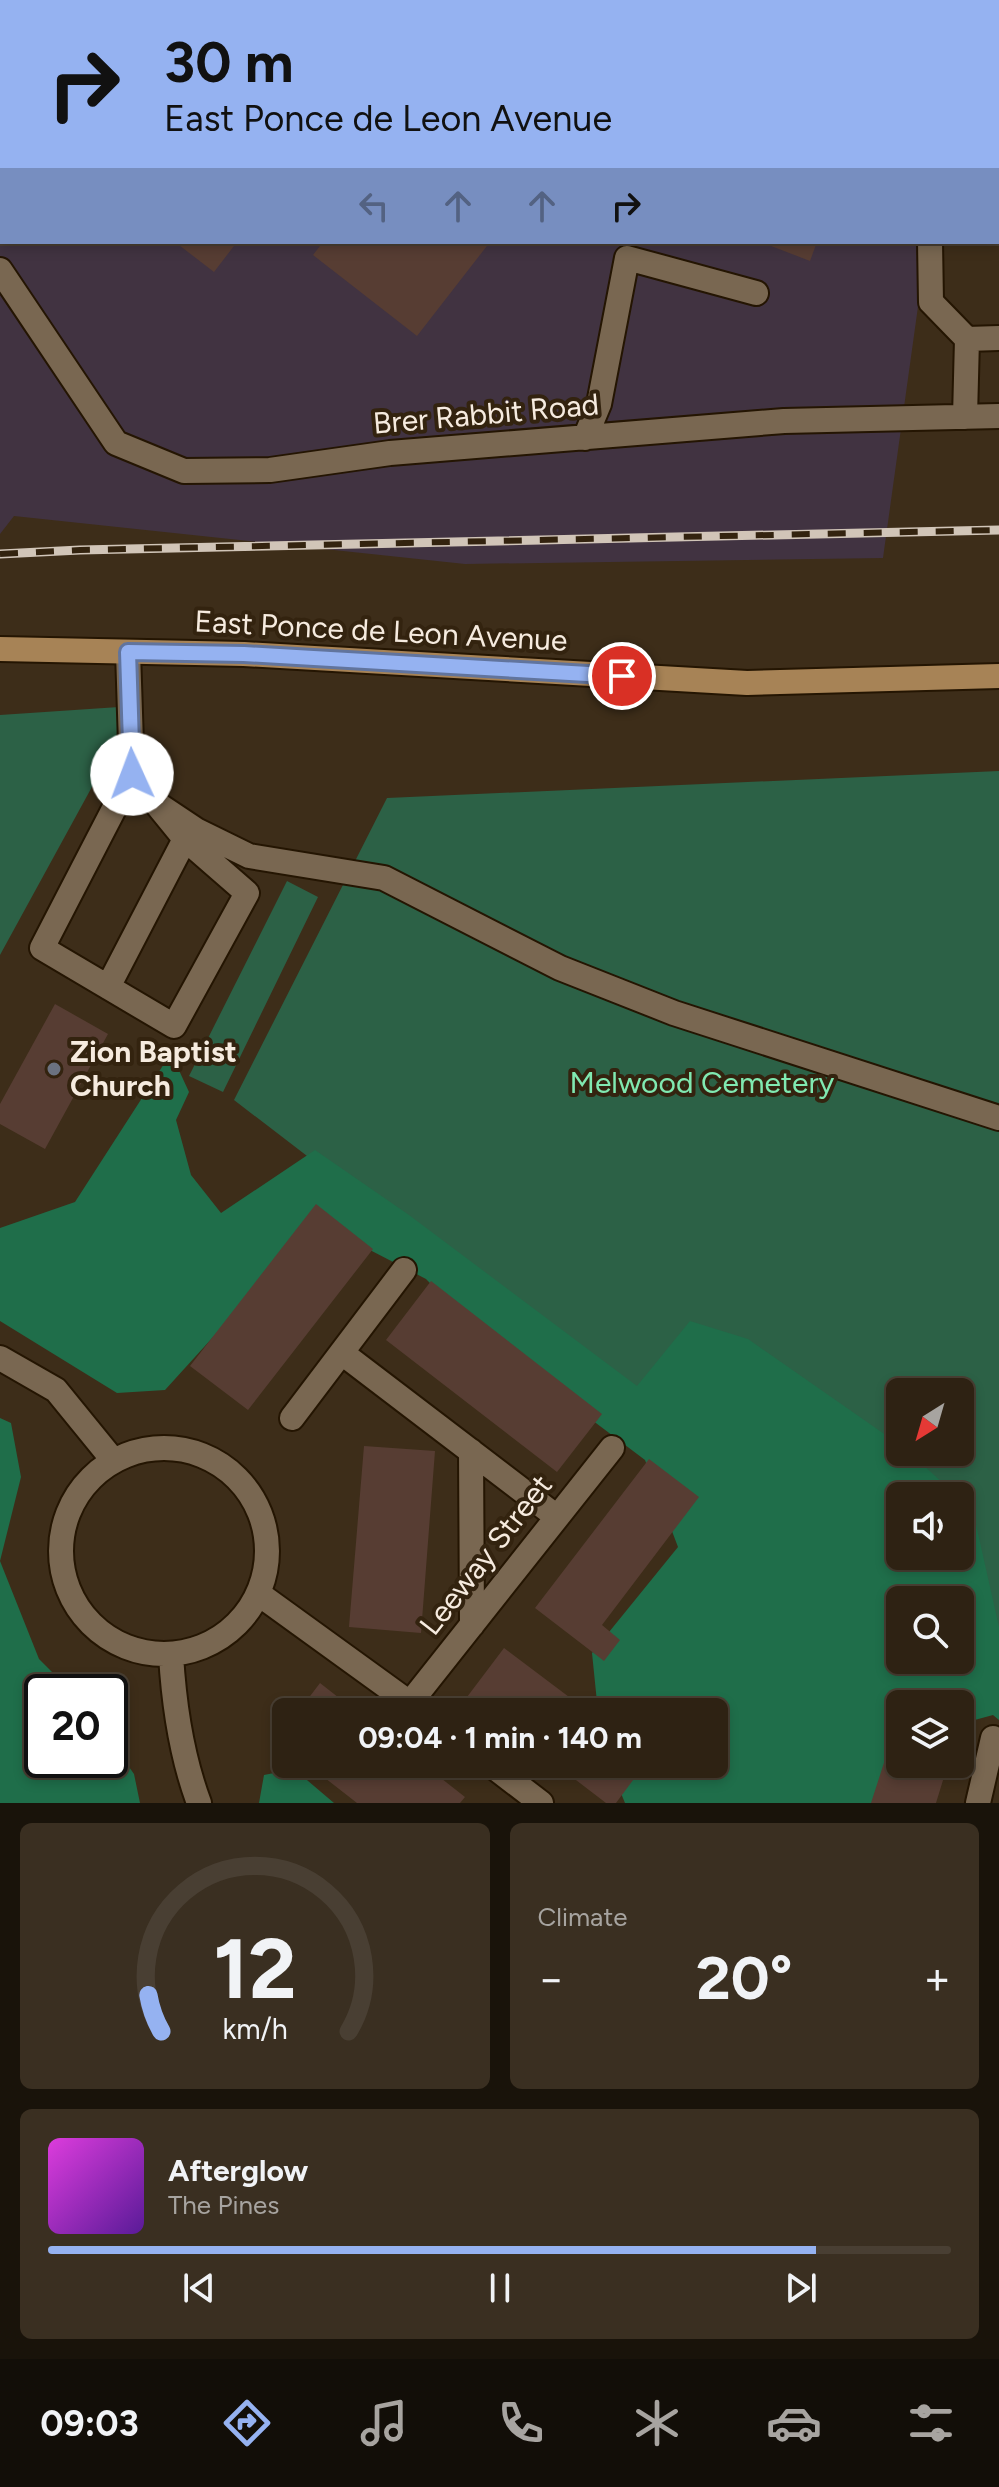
<!DOCTYPE html>
<html lang="en">
<head>
<meta charset="utf-8">
<style>
	body { margin:0; font-family:Figtree,sans-serif; background:#3a2f21; color:#f1f3f6; height:100vh; display:flex; flex-direction:column; font-size:30px; white-space:nowrap }
	* { box-sizing:border-box; margin:0 }
	p { font-size:26px; color:#a7a4a0 }
	.icon { flex:none; width:44px; height:44px; fill:none; stroke:currentColor; stroke-width:2; stroke-linecap:round; stroke-linejoin:round }
	.map { position:relative; height:1803px; overflow:hidden }
	.panel { display:flex; flex-direction:column; gap:20px; padding:20px; background:#19130a; flex:1 }
	.panel>* { flex:none }
	.banner { position:absolute; left:0px; top:0px; width:1000px; height:244px; box-shadow:0 4px 12px #0003,0 0 0 2px #493f33; background:#95b2f1; color:#111; overflow:hidden }
	.needle { width:52px; rotate:217deg }
	.fabs { position:absolute; left:886px; top:1378px; display:grid; gap:16px }
	.fabs a { display:grid; place-items:center; width:88px; height:88px; border-radius:12px; background:#2e2213; box-shadow:0 4px 12px #0003,0 0 0 2px #493f33; font-size:40px }
	.speed { position:absolute; left:24px; top:1674px; display:flex; gap:16px; font-size:40px; font-weight:700; text-align:center }
	.speed>* { display:grid; place-content:center; width:104px; height:104px; border-radius:50%; background:#2e2213; box-shadow:0 4px 12px #0003,0 0 0 2px #493f33; line-height:1 }
	.speed .limit { border:4px solid #111; border-radius:12px; background:#fff; color:#111 }
	.pin { position:absolute; display:grid; place-items:center; width:68px; height:68px; color:#fff; margin:-34px; border:4px solid #fff; border-radius:50%; box-shadow:0 2px 8px #0007 }
	.me { position:absolute; width:88px; margin:-44px; rotate:358deg; stroke-linejoin:round; filter:drop-shadow(0 0 6px #0008) }
	.turn { display:flex; align-items:center; gap:28px; height:168px; padding:0 32px; font-size:36px }
	.turn .icon { width:104px; height:104px; stroke-width:2.5 }
	.turn b { display:block; font-size:56px; line-height:68px }
	.lanes { display:flex; align-items:center; height:76px; padding:0 32px; background:#0003; justify-content:center; gap:40px; direction:ltr }
	.lanes .off { opacity:.35 }
	.big { font-size:60px; font-weight:700; line-height:1.1 }
	.panel .widget { flex:1; display:flex; flex-direction:column; justify-content:center; gap:12px; min-width:0; padding:0 28px; border-radius:12px; background:#3a2f21 }
	.panel .dial { align-items:center; gap:0 }
	.dial svg { height:208px; overflow:visible; fill:none; stroke:#493f33; stroke-width:7; stroke-linecap:round; text-anchor:middle }
	.dial text { fill:#f1f3f6; stroke:none }
	.song { display:flex; align-items:center; gap:24px }
	.cover { width:96px; height:96px; border-radius:12px; background:linear-gradient(135deg,hsl(300 70% 55%),hsl(270 70% 35%)) }
	.played { height:8px; border-radius:4px; background:linear-gradient(90deg,#95b2f1 85%,#493f33 85%) }
	.keys { display:flex; justify-content:space-around; direction:ltr }
	.heat { display:flex; justify-content:space-between; align-items:center; font-size:44px; direction:ltr }
	.panel .tiles { flex:1; display:grid; gap:20px; grid-template-columns:1fr 1fr }
	.widget:last-child { grid-column:span 2 }
	.trip { position:absolute; left:272px; top:1698px; width:456px; height:80px; border-radius:12px; background:#2e2213; box-shadow:0 4px 12px #0003,0 0 0 2px #493f33; font-weight:700; line-height:80px; text-align:center }
	.tab-bar { display:flex; height:128px; justify-content:space-around; align-items:center; background:#120e08; color:#a7a4a0 }
	.tab-bar .icon { width:56px; height:56px }
	.tab-bar .current { color:#95b2f1 }
	.tab-bar b { font-size:36px; color:#f1f3f6 }
	.map>svg:first-child { display:block }
</style>
</head>
<body>
<div class="map">
<svg width="999" height="1803" viewBox="0 0 999 1803">
	<rect width="100%" height="100%" fill="#3d2d19"/>
	<path fill="#413341" d="M0,0H999L998,161V2H2V242H927L883,558L465,564L14,516L0,534Z"/>
	<path fill="#2c6146" fill-rule="evenodd" d="M119,707L116,743L0,955V715Z
		M999,771V1687L960,1600H900V1611L234,1100L387,798ZM900,1392H960V1452H900ZM900,1496H960V1556H900Z
		M287,881L318,897L223,1092L189,1076Z"/>
	<path fill="#1f6e4a" fill-rule="evenodd" d="M171,1053L189,1092L176,1120L191,1175L221,1213L315,1150L409,1215L637,1386L690,1321L748,1339L900,1445V1452H909L957,1496H900V1556H960V1499L973,1511L999,1627V1720L993,1715L960,1724V1704H900V1764L878,1803H625L609,1764H714V1712H598L592,1653L678,1547L645,1460L487,1341L426,1279L339,1234L272,1272L165,1390L117,1393L0,1321V1228L75,1202ZM900,1600H960V1660H900Z
		M0,1418L11,1423L21,1477L0,1561L39,1659L72,1692H42V1760H110V1740L134,1774L140,1803H0Z
		M294,1769L334,1803H259L264,1775Z"/>
	<path fill="#573d33" d="M175,242H237L214,272Z
		M323,242H490L417,336L313,255Z
		M761,242H817L810,261Z
		M55,1004L108,1034L45,1149L0,1124V1104Z
		M316,1204L373,1249L248,1410L190,1366Z
		M431,1281L602,1414L557,1472L386,1340Z
		M364,1446L435,1451L421,1633L349,1627Z
		M649,1459L699,1497L602,1625L620,1640L604,1661L535,1608Z
		M504,1648L589,1712H486L467,1697Z
		M320,1683L357,1712H298Z
		M907,1690L949,1703V1704H902Z
		M900,1713V1764H948L936,1803H871Z
		M286,1727V1747L276,1740Z
		M307,1764H423L465,1797L460,1803H357Z
		M555,1764H645L616,1803H606Z"/>
	<g fill="none" stroke-linecap="round" stroke-linejoin="round">
		<defs>
			<path id="minor" d="M927,0V2
				M645,2V0
				M0,31L2,32
				M998,32H999
				M930,242L931,302L967,339L965,417
				M0,270L116,443L184,471L270,470L390,453L784,421L999,416
				M967,339L999,338
				M585,438L599,404L627,258L756,293
				M128,652L132,774L42,948L174,1026L247,893L185,839L132,774
				M157,804L196,830L249,856L384,878L560,968L674,1013L999,1118
				M108,987L185,839
				M342,1353L557,1517
				M0,1358L56,1390L113,1460
				M292,1418L404,1270
				M61 1551a103 103 0 1 1 206 0a103 103 0 1 1-206 0Z
				M471,1451L472,1625
				M259,1594L422,1712
				M171,1655C174,1706 181,1755 199,1803
				M410,1703L612,1448
				M490,1764L541,1803
				M978,1803L993,1738"/>
			<path id="major" d="M0,649L244,654L747,683L999,676"/>
		</defs>
		<use href="#minor" stroke="#241502" stroke-width="28"/>
		<use href="#major" stroke="#241502" stroke-width="28"/>
		<use href="#minor" stroke="#796751" stroke-width="24"/>
		<use href="#major" stroke="#a78356" stroke-width="24"/>
		<defs>
			<path id="rail" d="M0,554L80,550L999,530"/>
		</defs>
		<use href="#rail" stroke="#d1c5b8" stroke-width="9"/>
		<use href="#rail" stroke="#33230f" stroke-width="6" stroke-dasharray="18" stroke-linecap="butt"/>
	</g>
	<g fill="none" stroke-linecap="round" stroke-linejoin="round">
		<defs>
			<path id="route" d="M132,774L128,652L244,654L622,676"/>
		</defs>
		<use href="#route" stroke="#61749d" stroke-width="20"/>
		<use href="#route" stroke="#95b2f1" stroke-width="14"/>
	</g>
	<circle fill="#6b7280" stroke="#33230f" stroke-width="3" cx="54" cy="1069" r="8"/>
	<g text-anchor="middle" stroke-width="8" stroke-linejoin="round" paint-order="stroke">
		<g font-size="30" fill="#f6ebdf" stroke="#33230f">
			<text transform="translate(486 414) rotate(-5)" y="10">Brer Rabbit Road</text>
			<text transform="translate(381 631) rotate(3)" y="10">East Ponce de Leon Avenue</text>
			<text transform="translate(486 1555) rotate(-52)" y="10">Leeway Street</text>
		</g>
		<g font-size="30" font-weight="bold" fill="#f6ebdf" stroke="#33230f" text-anchor="start">
			<text x="70" y="1062">Zion Baptist<tspan x="70" dy="34">Church</tspan></text>
		</g>
		<g font-size="30" fill="#80e9b1" stroke="#33230f">
			<text x="702" y="1093">Melwood Cemetery</text>
		</g>
	</g>
</svg>
<div class="fabs">
<a><svg class="needle" viewBox="-14 -14 28 28"><path d="M0-13l5 13h-10z" fill="#e53935"/><path d="M0 13l5-13h-10z" fill="#a7a4a0"/></svg></a>
<a><svg class="icon" aria-label="sound" viewBox="0 0 24 24"><path d="M4 9h4l5-4v14l-5-4H4zM17 9q2 3 0 6"/></svg></a>
<a><svg class="icon" aria-label="search" viewBox="0 0 24 24"><circle cx="10" cy="10" r="6"/><path d="M15 15l6 6"/></svg></a>
<a><svg class="icon" aria-label="layers" viewBox="0 0 24 24"><path d="M12 4l9 5-9 5-9-5zM3 14l9 5 9-5"/></svg></a>
</div>
<div class="speed"><div class="limit">20</div></div>
<div class="pin" style="left:622px;top:676px;background:#d93025"><svg class="icon" aria-label="arrive" viewBox="0 0 24 24"><path d="M6 21V4h12l-3 4 3 4H6"/></svg></div>
<svg class="me" style="left:132px;top:774px" viewBox="-20 -20 40 40"><circle r="19" fill="#fff"/><path d="M0-13L10 11 0 6-10 11z" fill="#95b2f1"/></svg>
<div class="trip">09:04 · 1 min · 140 m</div>
<div class="banner">
<div class="turn"><svg class="icon" aria-label="right" viewBox="0 0 24 24"><path d="M7 20v-9h11M14 6l5 5-5 5"/></svg><div><b>30 m</b>East Ponce de Leon Avenue</div></div>
<div class="lanes"><svg class="icon off" aria-label="left" viewBox="0 0 24 24"><path d="M17 20v-9H6M10 6l-5 5 5 5"/></svg><svg class="icon off" aria-label="ahead" viewBox="0 0 24 24"><path d="M12 20V5M6 11l6-6 6 6"/></svg><svg class="icon off" aria-label="ahead" viewBox="0 0 24 24"><path d="M12 20V5M6 11l6-6 6 6"/></svg><svg class="icon" aria-label="right" viewBox="0 0 24 24"><path d="M7 20v-9h11M14 6l5 5-5 5"/></svg></div>
</div>
</div>
<section class="panel">
<div class="tiles">
<div class="widget dial"><svg viewBox="0 0 100 80">
<path d="M14 69A42 42 0 1 1 86 69"/>
<path d="M14 69A42 42 0 0 1 9 55" stroke="#95b2f1"/>
<text x="50" y="56" font-size="32" font-weight="700">12</text>
<text x="50" y="72" font-size="11">km/h</text>
</svg></div>
<div class="widget"><p>Climate</p>
<div class="heat"><a>−</a><b class="big">20°</b><a>+</a></div>
</div>
<div class="widget">
<div class="song"><i class="cover"></i><div><b>Afterglow</b><p>The Pines</p></div></div>
<div class="played"></div>
<div class="keys"><svg class="icon" aria-label="previous" viewBox="0 0 24 24"><path d="M18 5L8 12l10 7zM5 5v14"/></svg><svg class="icon" aria-label="pause" viewBox="0 0 24 24"><path d="M8 5v14M16 5v14"/></svg><svg class="icon" aria-label="next" viewBox="0 0 24 24"><path d="M6 5l10 7-10 7zM19 5v14"/></svg></div>
</div>
</div>
</section>
<nav class="tab-bar">
<b>09:03</b>
<svg class="icon current" aria-label="directions" viewBox="0 0 24 24"><path d="M12 3l9 9-9 9-9-9zM9 14v-3h6M13 9l2 2-2 2"/></svg>
<svg class="icon" aria-label="music" viewBox="0 0 24 24"><path d="M9 18V5l10-2v13"/><circle cx="6" cy="18" r="3"/><circle cx="16" cy="16" r="3"/></svg>
<svg class="icon" aria-label="phone" viewBox="0 0 24 24"><path d="M5 4h4l2 5-3 2q2 4 5 5l2-3 5 2v4C11 20 4 13 5 4z"/></svg>
<svg class="icon" aria-label="climate" viewBox="0 0 24 24"><path d="M12 3v18M4 7l16 10M4 17L20 7"/></svg>
<svg class="icon" aria-label="car" viewBox="0 0 24 24"><path d="M5 17H2v-5l4-1 3-4h7l3 4 3 1v5h-3M9 17h6M6 11h13"/><circle cx="7" cy="17" r="2"/><circle cx="17" cy="17" r="2"/></svg>
<svg class="icon" aria-label="filters" viewBox="0 0 24 24"><path d="M4 7h16M4 17h16"/><circle cx="9" cy="7" r="2"/><circle cx="15" cy="17" r="2"/></svg>
</nav>
</body>
</html>
